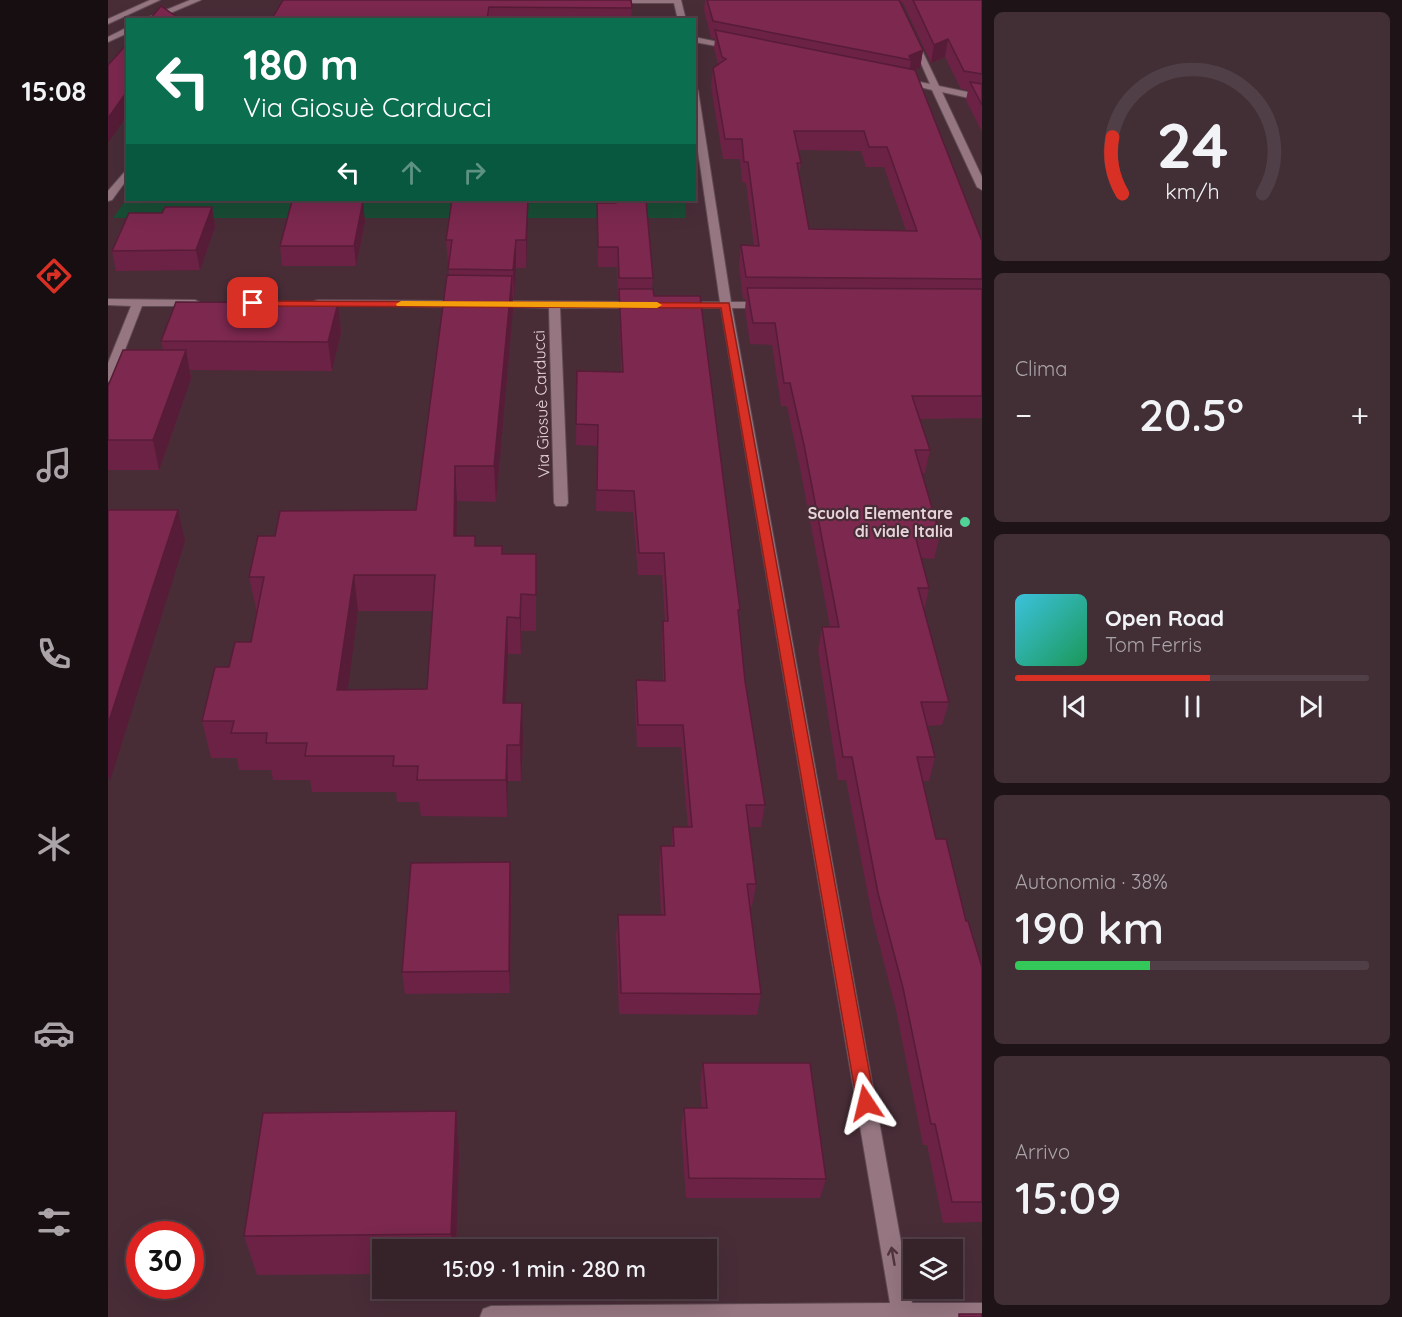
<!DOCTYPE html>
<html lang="it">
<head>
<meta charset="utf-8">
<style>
	body { margin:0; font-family:Quicksand,sans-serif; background:#412f35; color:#f1f3f6; height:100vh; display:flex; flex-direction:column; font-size:22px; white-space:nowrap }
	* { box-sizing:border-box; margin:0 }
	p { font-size:20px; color:#aaa4a8 }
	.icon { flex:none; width:33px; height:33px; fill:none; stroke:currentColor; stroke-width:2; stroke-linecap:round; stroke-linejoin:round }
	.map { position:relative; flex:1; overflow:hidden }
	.side { display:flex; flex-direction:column; gap:12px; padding:12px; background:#1e1317; width:420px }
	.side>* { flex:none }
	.hud { position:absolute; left:18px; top:18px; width:570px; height:183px; border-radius:0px; box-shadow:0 6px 24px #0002,0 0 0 2px #503f46; background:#0b6e4f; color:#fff; overflow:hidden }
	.buttons { position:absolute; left:795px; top:1239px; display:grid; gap:12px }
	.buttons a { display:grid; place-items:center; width:60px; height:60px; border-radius:0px; background:#362229; box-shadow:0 6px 24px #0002,0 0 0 2px #503f46; font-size:30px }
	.speed { position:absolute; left:18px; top:1221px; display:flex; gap:12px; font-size:30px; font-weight:700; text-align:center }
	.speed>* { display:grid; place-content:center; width:78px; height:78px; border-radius:50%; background:#362229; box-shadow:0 6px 24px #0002,0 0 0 2px #503f46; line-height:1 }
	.speed .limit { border:9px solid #d22; background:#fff; color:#111 }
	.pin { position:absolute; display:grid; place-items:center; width:51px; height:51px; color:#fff; margin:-26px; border-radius:12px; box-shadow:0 3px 9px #0006 }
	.me { position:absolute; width:66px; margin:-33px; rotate:350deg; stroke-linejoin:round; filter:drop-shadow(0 0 4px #0008) }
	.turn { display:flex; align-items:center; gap:21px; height:126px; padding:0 18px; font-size:27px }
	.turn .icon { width:78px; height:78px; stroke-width:2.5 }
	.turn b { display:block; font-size:42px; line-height:51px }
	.lanes { display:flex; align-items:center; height:57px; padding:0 18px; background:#0003; justify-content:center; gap:30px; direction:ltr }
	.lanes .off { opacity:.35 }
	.big { font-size:45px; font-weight:600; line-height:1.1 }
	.side .widget { flex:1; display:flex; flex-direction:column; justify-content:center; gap:9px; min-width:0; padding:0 21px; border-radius:9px; background:#412f35 }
	.side .dial { align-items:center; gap:0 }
	.dial svg { height:156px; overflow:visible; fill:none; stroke:#503f46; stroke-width:7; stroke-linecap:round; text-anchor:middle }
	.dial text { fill:#f1f3f6; stroke:none }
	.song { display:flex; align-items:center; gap:18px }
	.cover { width:72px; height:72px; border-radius:9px; background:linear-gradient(135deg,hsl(190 70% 55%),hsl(150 70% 35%)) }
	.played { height:6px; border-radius:3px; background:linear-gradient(90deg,#d93025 55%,#503f46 55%) }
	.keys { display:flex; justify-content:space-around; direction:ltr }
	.heat { display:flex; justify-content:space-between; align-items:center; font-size:33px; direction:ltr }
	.charge { height:9px; border-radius:4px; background:linear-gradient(90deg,#34c759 38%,#503f46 0) }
	.trip { position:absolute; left:264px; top:1239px; width:345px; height:60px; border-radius:0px; background:#362229; box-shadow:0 6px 24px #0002,0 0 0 2px #503f46; font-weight:600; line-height:60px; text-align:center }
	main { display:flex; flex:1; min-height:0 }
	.tab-bar { display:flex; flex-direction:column; width:108px; justify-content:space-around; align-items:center; background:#160e10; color:#aaa4a8 }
	.tab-bar .icon { width:42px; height:42px }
	.tab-bar .selected { color:#d93025 }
	.tab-bar b { font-size:27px; color:#f1f3f6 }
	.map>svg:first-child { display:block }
</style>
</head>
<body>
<main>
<nav class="tab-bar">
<b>15:08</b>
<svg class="icon selected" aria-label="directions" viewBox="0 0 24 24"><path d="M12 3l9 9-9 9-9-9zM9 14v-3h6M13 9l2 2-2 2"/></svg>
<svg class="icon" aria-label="music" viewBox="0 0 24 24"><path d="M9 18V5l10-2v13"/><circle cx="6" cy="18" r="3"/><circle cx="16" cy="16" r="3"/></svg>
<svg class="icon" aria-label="phone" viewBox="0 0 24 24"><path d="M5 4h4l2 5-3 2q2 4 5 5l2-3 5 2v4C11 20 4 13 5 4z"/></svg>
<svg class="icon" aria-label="climate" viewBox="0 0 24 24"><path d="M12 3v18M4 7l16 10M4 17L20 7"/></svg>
<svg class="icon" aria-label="car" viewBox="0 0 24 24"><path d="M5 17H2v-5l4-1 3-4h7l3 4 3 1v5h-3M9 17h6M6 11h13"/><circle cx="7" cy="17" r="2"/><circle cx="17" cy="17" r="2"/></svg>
<svg class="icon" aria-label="filters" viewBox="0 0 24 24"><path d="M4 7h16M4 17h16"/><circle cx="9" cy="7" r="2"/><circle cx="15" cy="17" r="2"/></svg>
</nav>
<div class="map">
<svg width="874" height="1317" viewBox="0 0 874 1317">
	<rect width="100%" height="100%" fill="#482d37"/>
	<path fill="#184d35" d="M19,198L577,200L578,218H5Z"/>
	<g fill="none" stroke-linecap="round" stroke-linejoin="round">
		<defs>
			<path id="minor" d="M42,0H52L0,24V19Z
				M82,0H93L46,20H34Z
				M499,0H573L578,20H570L566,3H502Z
				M20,27V33L0,42V37Z
				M586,37L625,45L629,47L625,49L586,42Z
				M802,38L809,40L831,86L874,95V101L834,92L874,177V190L869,187L824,90L788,81L792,78L822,84Z
				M586,87L590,90L623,302H657L663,305L657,308H624L804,1303H874V1317H372L375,1309L383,1306L782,1303L613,308H573L567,305L573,302H612L586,124Z
				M20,168V178L4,200L0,201V191Z
				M0,299L87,300L93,303L87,306H34L6,378L0,382V363L23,306L0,305Z
				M210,300L354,301L360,304L354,307L206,305V301Z
				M384,301L531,302L537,305L531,308H452L460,503L458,506H448L446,503L441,308L380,306L378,304Z"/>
		</defs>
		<use href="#minor" stroke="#614b54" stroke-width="2"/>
		<use href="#minor" fill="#957681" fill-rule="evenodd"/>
	</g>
	<path fill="#6b2244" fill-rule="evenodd" d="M175,0L524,8L523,20H163Z
		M597,0H874V132L858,100L860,90L853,89L837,57L823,63L795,3L792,2L815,50L812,68L807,70L874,241V418L812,419L822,450L817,473H814L832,535L826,559L813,558L821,588L816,611L841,702L834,725L819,726L827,757L821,781H814L828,839L874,967V1222L835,1223L819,1145H815L788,1010L764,916L738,780H730L710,650L714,627H722L692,468L679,406H673L664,345L642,344L637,309L638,299H635L631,266L633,245L646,246L638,183L634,182L632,159H615L603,87L605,68L610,64L606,48L607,39L603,38L596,10ZM690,150L753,151L758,167H776L798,231L701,229L691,175L693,163Z
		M507,200H538L545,278L544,289L632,610L631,620L637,681L657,805L653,827H640L648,884L644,906H642L653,994L649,1015L511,1014L508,936L510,915H553L551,868L553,846H563L565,827H580L573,747H529L527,702L528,680L555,681L554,643L555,621H557L554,575H530L525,512L488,511L489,446L468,445L469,371L513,372L511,298H510L509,267H490L489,203H507Z
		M104,207L107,227L92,270L8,271L4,251Z
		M257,221L248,266H174L172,246Z
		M420,222L418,268H408L406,298H404L405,309L388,502L349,501L348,536H367L368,546H394L395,554L428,590V631H413V654H400L398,703L415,740L413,781H400L399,817L313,816L311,802H289L288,792H204L202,780H165L163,770H131L129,758H103L94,721L121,667L143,642L149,613L141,577L167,536L308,510L341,275L338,240ZM250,611H324L319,689L239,690Z
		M230,303L233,332L224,371L82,370L83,379L51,470H0V386L55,350L53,341Z
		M403,884L402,993L297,994L294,972Z
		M595,1063L718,1179L712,1198H578L573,1129L576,1108H594L592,1084Z
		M348,1111L351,1153L348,1250H274V1274L149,1275L136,1236Z"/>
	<path fill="#571c37" d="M840,39L837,57L823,63L826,45Z
		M815,50L812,68L801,73L803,60L801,56Z
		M20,90V114L0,143V118Z
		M420,200V222L418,268V240Z
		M255,201L257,221L248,266L246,246Z
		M104,207L107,227L92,270L88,250Z
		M408,240V268L406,298L405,270Z
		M404,276L405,309L388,502L386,466Z
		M230,303L233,332L224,371L220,342Z
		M78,350L83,379L51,470L45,440Z
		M347,466L349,501L348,572L346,536Z
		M70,510L77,541L2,781L0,776V724Z
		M246,575L250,611L235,726L229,690Z
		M413,594V654L412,618Z
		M399,617L400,654L396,740L395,703Z
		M414,703L415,740L413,781L412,745Z
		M399,745L400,781L399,817L398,780Z
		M402,862L403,884L402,993L401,971Z
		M348,1111L351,1153L348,1250H344L343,1234Z"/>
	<path fill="#7c284f" stroke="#571c37" stroke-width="1.5" fill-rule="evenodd" d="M175,0H523L524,8L381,7L379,19L243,18L231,20H163Z
		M599,0H791L815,50L801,56L803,60L605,21Z
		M805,0H874V74L856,71L840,39L826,45Z
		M53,6L69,17L68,20H41Z
		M607,30L807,70L874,241V279L638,277L633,245L651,246L640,162H636L634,139H617L605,68L618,59L614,57ZM686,131H756L761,147H779L809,231L701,229L689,163H693Z
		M20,43V90L0,118V65Z
		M862,82L874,84V105Z
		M344,200H420L418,240H408L405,270L340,269L344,240H338Z
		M508,200H538L545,278H511L510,247H490L489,203H508Z
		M184,201H255L246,246H172Z
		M57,207H104L88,250L4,251L21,213H54Z
		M339,275L404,276L386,466H347L346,536H367V546H394V554H428V595L413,594L412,618L399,617L395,703H414L412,745H399L398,780H309L310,766H285L286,756H197L199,743H158L159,733H123L126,721H94L107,667H121L127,642H143L156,577H141L150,536H167L172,511L308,510ZM246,575H327L319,689L229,690Z
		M639,288L874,289V396H804L822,450H807L832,535H807L821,588H810L841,702H813L827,757H809L828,839H838L858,921H860L874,967V1202H844L827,1124H823L795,988L770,893L744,757H735L714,627H731L696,445L682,383H676L667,323H645Z
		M511,289H545L546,296H592L632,610H630L637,681L657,805H638L648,884H639L653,994L513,993L510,915H557L553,846H566L565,827H584L575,725H530L528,680L557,681L555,621H560L556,553H531L526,491L489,490L490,425L468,424L469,371L515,372Z
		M68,302L230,303L220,342L53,341Z
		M15,350H78L45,440H0V386Z
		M0,510H70L0,724Z
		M402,862L401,971L294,972L303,863Z
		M595,1063H702L718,1179L581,1178L576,1108H599Z
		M348,1111L343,1234L136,1236L155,1113Z
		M851,1314H874V1317H851Z"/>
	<defs><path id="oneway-shaft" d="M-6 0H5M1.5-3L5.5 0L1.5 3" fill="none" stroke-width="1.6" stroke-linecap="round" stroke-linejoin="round" transform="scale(1.5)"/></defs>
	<use stroke="#50343e" href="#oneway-shaft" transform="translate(785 1256) rotate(-100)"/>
	<path fill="#d93025" stroke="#8d1f18" stroke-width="1.5" d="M142,301L621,303L767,1103L764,1109L758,1112L752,1109L749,1103L613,308L145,306L140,303Z"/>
	<path fill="#f59e0b" d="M293,301L549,302L554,305L549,308L289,306L288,304Z"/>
	<circle fill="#51d397" stroke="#482d37" stroke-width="2" cx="857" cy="522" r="6"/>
	<g text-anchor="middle" stroke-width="4.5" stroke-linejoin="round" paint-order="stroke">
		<g font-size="16" fill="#e7d5db" stroke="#482d37">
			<text transform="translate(433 404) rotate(-92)" y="6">Via Giosuè Carducci</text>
		</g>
		<g font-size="16" font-weight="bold" fill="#e7d5db" stroke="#482d37" text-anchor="end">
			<text x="845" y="519">Scuola Elementare<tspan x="845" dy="18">di viale Italia</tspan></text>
		</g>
	</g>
</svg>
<div class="buttons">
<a><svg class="icon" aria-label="layers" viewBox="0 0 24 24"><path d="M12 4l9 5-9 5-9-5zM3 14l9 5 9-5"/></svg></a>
</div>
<div class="speed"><div class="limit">30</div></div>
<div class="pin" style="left:145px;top:303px;background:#d93025"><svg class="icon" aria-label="arrive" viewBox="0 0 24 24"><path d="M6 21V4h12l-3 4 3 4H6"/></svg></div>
<svg class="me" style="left:758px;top:1103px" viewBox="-20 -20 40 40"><path d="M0-17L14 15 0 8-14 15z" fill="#d93025" stroke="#fff" stroke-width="4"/></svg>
<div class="trip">15:09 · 1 min · 280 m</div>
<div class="hud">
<div class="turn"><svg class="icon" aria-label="left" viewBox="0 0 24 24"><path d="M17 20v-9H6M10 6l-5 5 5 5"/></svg><div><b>180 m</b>Via Giosuè Carducci</div></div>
<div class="lanes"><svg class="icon" aria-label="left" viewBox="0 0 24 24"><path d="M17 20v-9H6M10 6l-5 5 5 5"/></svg><svg class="icon off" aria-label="ahead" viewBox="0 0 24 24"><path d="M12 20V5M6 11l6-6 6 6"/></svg><svg class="icon off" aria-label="right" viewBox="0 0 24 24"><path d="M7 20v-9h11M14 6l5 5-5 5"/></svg></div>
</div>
</div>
<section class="side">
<div class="widget dial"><svg viewBox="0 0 100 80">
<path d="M14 69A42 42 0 1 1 86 69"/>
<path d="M14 69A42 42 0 0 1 9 40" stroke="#d93025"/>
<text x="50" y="56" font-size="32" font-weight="700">24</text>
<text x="50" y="72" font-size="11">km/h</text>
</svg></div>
<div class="widget"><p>Clima</p>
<div class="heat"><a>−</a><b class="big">20.5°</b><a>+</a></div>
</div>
<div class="widget">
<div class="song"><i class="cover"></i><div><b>Open Road</b><p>Tom Ferris</p></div></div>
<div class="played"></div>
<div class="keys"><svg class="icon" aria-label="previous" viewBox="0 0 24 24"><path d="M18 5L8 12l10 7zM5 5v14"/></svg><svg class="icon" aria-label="pause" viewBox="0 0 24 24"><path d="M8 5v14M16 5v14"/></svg><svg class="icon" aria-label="next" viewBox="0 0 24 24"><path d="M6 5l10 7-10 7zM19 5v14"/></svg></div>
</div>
<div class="widget"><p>Autonomia · 38%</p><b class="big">190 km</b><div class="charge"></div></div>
<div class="widget"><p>Arrivo</p><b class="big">15:09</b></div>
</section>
</main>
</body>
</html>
